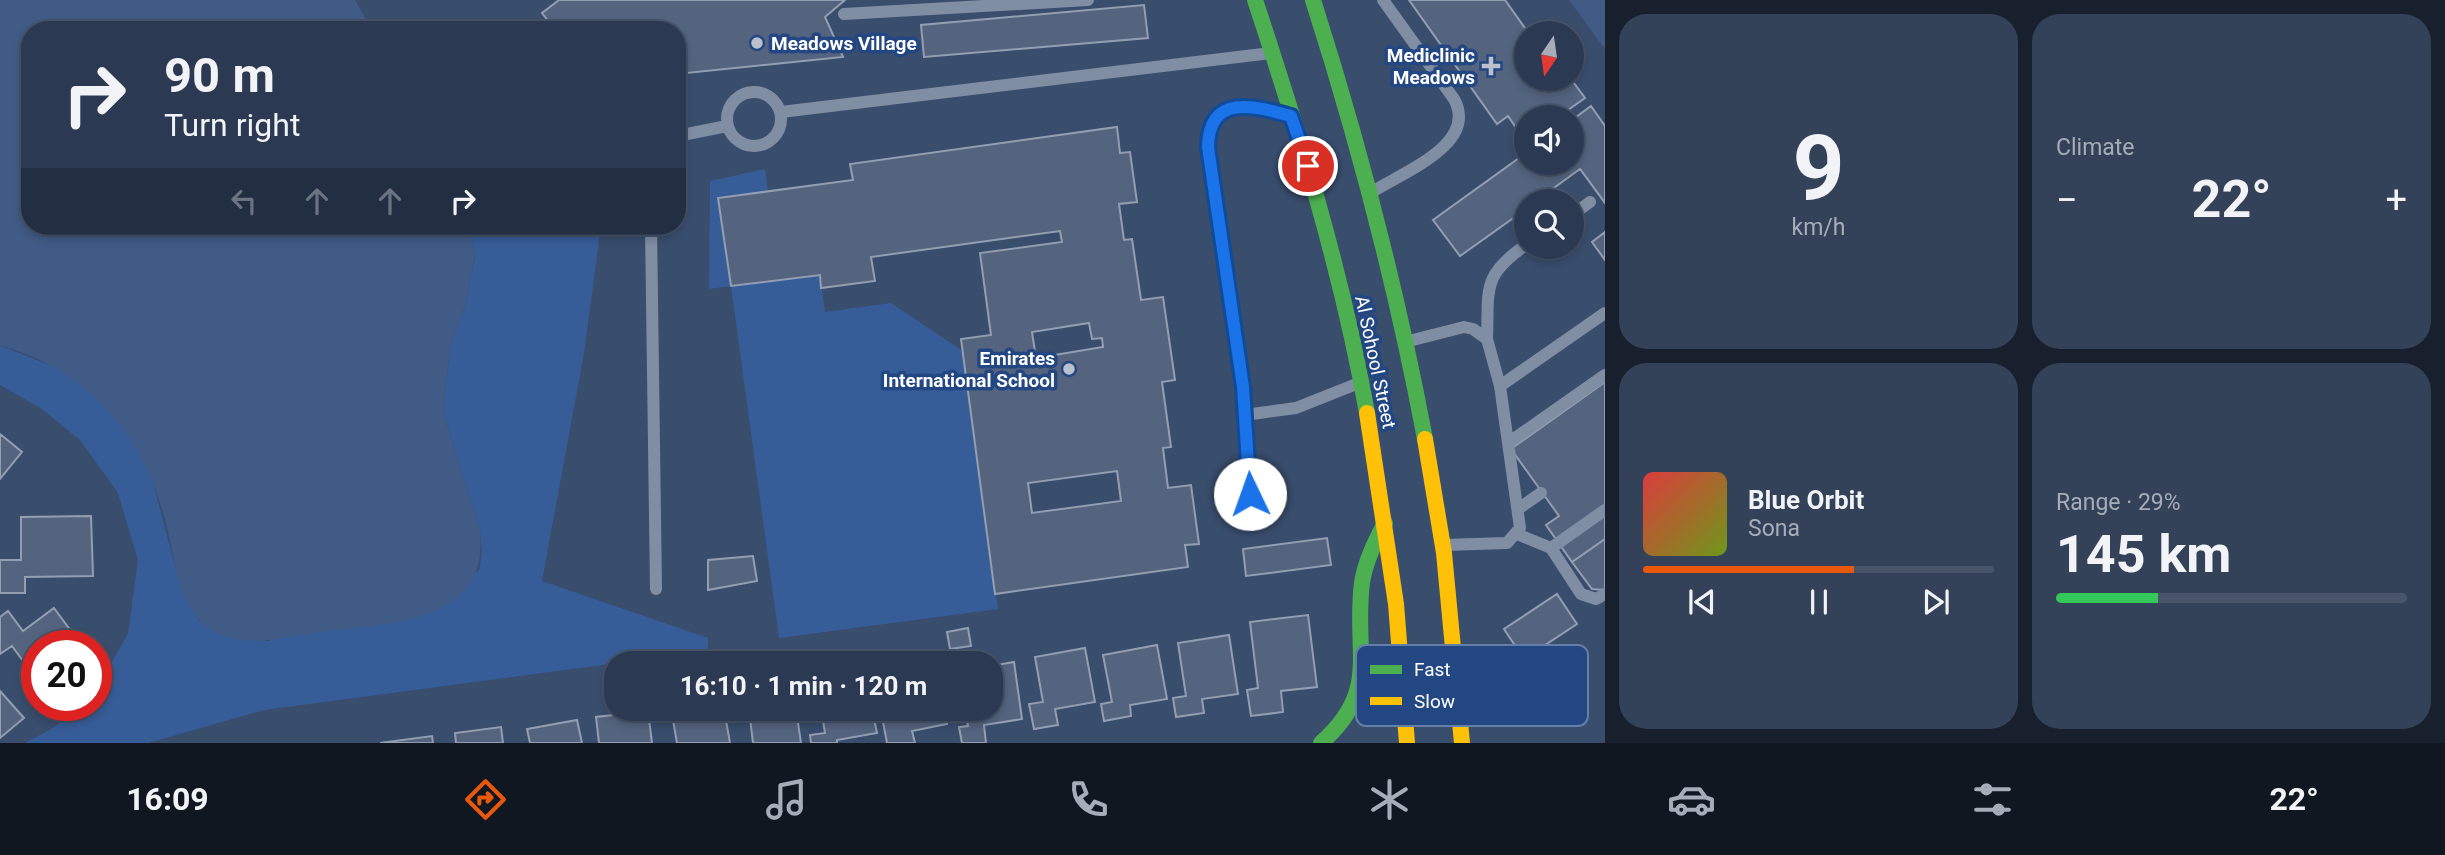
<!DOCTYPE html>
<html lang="en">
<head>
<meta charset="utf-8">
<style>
	body { margin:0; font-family:Roboto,sans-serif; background:#334159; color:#f1f3f6; height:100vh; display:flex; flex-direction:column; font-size:26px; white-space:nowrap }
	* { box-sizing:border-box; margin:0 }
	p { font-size:23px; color:#a6adb8 }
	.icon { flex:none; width:38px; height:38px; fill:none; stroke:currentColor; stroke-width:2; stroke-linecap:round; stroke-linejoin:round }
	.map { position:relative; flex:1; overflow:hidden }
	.drawer { display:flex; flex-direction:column; gap:14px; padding:14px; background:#18202d; width:840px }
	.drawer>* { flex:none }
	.hud { position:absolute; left:21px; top:21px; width:665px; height:214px; border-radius:28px; box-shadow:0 4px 10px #0003,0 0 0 2px #475469; background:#2b3a52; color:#f1f3f6; overflow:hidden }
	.needle { width:46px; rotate:193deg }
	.tools { position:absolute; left:1514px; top:21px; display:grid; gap:14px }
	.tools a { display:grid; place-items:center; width:70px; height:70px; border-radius:50%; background:#2b3a52; box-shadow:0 4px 10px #0003,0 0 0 2px #475469; font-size:35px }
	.speed { position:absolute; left:21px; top:630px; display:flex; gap:14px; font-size:35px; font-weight:700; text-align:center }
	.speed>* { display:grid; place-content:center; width:91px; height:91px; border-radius:50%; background:#2b3a52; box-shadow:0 4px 10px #0003,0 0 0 2px #475469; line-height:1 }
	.speed .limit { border:10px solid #d22; background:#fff; color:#111 }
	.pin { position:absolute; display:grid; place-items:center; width:60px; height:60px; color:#fff; margin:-30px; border:4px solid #fff; border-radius:50%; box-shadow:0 2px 7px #0007 }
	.me { position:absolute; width:77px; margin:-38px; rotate:357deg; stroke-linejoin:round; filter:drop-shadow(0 0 5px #0008) }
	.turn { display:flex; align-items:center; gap:24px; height:147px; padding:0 28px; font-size:32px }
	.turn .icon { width:91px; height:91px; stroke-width:2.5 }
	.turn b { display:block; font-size:49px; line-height:60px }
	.lanes { display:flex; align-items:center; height:66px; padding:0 28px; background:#0003; justify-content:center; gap:35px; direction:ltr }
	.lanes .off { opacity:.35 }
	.big { font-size:52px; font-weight:700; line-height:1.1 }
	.drawer .tile { flex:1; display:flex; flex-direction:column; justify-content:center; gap:10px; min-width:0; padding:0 24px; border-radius:28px; background:#334159 }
	.drawer .dial { align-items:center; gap:0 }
	.dial b { font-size:91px; line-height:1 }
	.song { display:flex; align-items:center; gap:21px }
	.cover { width:84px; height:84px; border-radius:10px; background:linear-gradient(135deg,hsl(0 70% 55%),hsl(80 70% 35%)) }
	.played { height:7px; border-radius:4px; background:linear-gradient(90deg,#ea580c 60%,#475469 60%) }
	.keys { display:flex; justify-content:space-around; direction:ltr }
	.heat { display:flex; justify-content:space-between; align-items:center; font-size:38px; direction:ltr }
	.charge { height:10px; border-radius:5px; background:linear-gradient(90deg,#34c759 29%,#475469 0) }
	.drawer .tiles { flex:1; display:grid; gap:14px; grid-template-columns:repeat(2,1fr) }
	.trip { position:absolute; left:604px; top:651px; width:399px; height:70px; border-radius:28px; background:#2b3a52; box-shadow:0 4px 10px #0003,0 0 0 2px #475469; font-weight:700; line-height:70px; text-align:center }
	.tab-bar { display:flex; height:112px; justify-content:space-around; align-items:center; background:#111721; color:#a6adb8 }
	.tab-bar .icon { width:49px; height:49px }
	.tab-bar .active { color:#ea580c }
	.tab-bar b { font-size:32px; color:#f1f3f6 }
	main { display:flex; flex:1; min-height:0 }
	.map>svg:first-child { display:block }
</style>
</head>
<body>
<main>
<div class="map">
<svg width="1605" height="743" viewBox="0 0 1605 743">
	<rect width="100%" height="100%" fill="#394d6d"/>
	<path fill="#375d99" d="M765,169L768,192L718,199L731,286L820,275L825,312L891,303L963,351L998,609L779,638L731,286L709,289L710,181Z
		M469,226H601L584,353L542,581L708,638V651L264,710L148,743H25L53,728L82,705H96V689L128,634L138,560L118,493L80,440L42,409L0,385V345L59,369L84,386L123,425L151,475L175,566L189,606L199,621L230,637L268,641L479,571L482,552L480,531L443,411L450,348L466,303L475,255Z"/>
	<path fill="#405b85" d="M0,0H355L372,30H30V226H469L475,254L466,303L450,348L443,411L480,531C484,572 469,598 430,613C397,626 356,627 321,632C283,638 230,653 199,620C179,599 175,563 169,536C148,440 96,374 0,345Z
		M1569,0H1605V49Z"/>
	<path fill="#54647e" stroke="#939eb1" stroke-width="2" fill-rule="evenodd" d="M559,0H845L825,17L843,57L677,74V30H555L542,13Z
		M1409,0H1505L1527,31L1534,26L1539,33H1526V79H1571L1585,98L1558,117H1526L1525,141L1508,116L1497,124Z
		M1144,5L1148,38L924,57L921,25Z
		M1591,106L1605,126V203L1580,169L1536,201H1526V209L1460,256L1433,220L1526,153V163H1572V120Z
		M1117,127L1120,153L1130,152L1137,202L1119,204L1124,240L1132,239L1141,300L1163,297L1175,380L1162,382L1171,447L1163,448L1168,488L1191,485L1199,544L1185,545L1188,567L995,594L961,339L991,335L980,253L1062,242L1060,231L871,257L875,281L821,288L820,275L731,286L718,198L853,180L850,164ZM1089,323L1092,339L1102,338L1103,347L1036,358L1032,332ZM1117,471L1121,501L1032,513L1028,483Z
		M1605,232V260L1592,242Z
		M1605,382V539L1572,562L1546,525L1559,516L1511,449Z
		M0,434L22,452L0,479Z
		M91,516L93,576L25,577V593H0V560H21V517Z
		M1327,538L1331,565L1246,576L1243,549Z
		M1605,539V590L1592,589L1572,562Z
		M753,556L757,581L708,590V560Z
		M1557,594L1577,624L1524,659L1504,629Z
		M54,608L82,646H37V680L12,646L0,654V617L8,611L23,631Z
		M1308,615L1317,687L1281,691L1283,712L1251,716L1247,690L1258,688L1250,622Z
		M968,628L971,646L950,649L947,632Z
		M1229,635L1238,694L1202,699L1204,713L1176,717L1173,698L1186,696L1178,643Z
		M1157,645L1167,699L1130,705L1131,716L1104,721L1101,704L1112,702L1103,655Z
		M1085,648L1095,702L1055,709L1058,725L1034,729L1029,704L1043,702L1035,657Z
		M1014,662L1022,719L984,725L986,743H962L959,727L968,726L965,709H990V666Z
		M0,691L24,718L0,738Z
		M671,709H724L730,743H677Z
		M749,709H796L801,743H753Z
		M821,709H872L877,733L837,740V743H811L810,735L825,733Z
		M892,709H944L947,724L912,731L915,743H887L883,722L894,720Z
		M648,711L652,743H599L596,717Z
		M577,720L582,743H530L527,729Z
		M501,727L503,743H456L455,733Z
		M432,736L433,743H380Z"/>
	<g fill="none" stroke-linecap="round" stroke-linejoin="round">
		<path stroke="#808ea3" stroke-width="12" d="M844,14L1088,0
			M727 119a27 27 0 1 1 54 0a27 27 0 1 1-54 0Z
			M781,112L1271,53
			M1287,114C1256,106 1221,97 1208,135L1245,415L1296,408L1359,383
			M677,136L727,126
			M1372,192C1403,172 1479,144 1454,99L1383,0
			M1572,215L1590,202
			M651,226L656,589
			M1487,339C1489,289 1481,276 1526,245
			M1409,341L1464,327L1473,329L1487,339L1500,386L1520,528L1507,543L1444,545
			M1500,386L1605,313
			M1245,415L1251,520
			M1508,443L1605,375
			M1518,509L1541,493
			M1517,534L1551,548L1605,510
			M1551,548L1581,594L1596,599L1605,594"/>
		<path stroke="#4caf50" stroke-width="16" d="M1255,0C1300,136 1342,272 1367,413
			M1313,0C1359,144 1397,290 1425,439
			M1321,743C1381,690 1353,652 1362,583C1365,562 1375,542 1385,523"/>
		<path stroke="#ffc107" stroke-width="16" d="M1367,413L1396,604L1407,743
			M1425,439L1444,553L1462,743"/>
	</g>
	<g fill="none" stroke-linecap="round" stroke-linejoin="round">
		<defs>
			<path id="route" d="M1250,494L1243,387L1208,147C1209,93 1255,106 1291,116L1308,166"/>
		</defs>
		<use href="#route" stroke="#114b97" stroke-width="18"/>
		<use href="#route" stroke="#1a73e8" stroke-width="12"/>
	</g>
	<g fill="#bac1cc" stroke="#234783" stroke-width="2.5">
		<circle cx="757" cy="43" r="7"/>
		<path d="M1487.5 55.5h7v7h7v7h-7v7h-7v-7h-7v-7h7z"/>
		<circle cx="1069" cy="369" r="7"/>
	</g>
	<g text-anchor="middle" stroke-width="7" stroke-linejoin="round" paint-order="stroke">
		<g font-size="19" font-weight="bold" fill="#fff" stroke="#234783" text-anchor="end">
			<text x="771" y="50" text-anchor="start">Meadows Village</text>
			<text x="1475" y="62">Mediclinic<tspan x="1475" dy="22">Meadows</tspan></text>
			<text x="1055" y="365">Emirates<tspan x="1055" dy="22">International School</tspan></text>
		</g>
		<g font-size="19" fill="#fff" stroke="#234783">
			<text transform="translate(1376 362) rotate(78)" y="7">Al Sohool Street</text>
		</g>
	</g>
	<rect x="1356" y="645" width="232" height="81" rx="10" fill="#234783" stroke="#657ea8" stroke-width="2"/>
	<rect x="1370" y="665" width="32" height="9" fill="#4caf50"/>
	<rect x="1370" y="697" width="32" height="8" fill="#ffc107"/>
	<g font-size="19" fill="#fff">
		<text x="1414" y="676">Fast</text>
		<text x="1414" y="708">Slow</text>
	</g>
</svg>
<div class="tools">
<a><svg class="needle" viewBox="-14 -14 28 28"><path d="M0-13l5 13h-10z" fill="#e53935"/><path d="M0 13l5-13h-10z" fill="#a6adb8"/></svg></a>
<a><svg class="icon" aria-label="sound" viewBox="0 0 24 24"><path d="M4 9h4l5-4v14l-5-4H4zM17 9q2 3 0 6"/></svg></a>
<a><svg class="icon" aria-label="search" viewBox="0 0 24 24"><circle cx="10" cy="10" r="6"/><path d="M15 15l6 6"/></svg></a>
</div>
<div class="speed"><div class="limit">20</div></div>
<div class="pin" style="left:1308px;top:166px;background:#d93025"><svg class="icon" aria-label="arrive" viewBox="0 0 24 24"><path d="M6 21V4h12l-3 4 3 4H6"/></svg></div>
<svg class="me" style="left:1250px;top:494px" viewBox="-20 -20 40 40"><circle r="19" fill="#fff"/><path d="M0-13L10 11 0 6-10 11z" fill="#1a73e8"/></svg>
<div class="trip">16:10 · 1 min · 120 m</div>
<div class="hud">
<div class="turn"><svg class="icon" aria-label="right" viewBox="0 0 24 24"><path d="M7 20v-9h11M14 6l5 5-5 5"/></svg><div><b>90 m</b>Turn right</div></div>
<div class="lanes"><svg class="icon off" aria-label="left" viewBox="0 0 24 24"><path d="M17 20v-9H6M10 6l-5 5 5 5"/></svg><svg class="icon off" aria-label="ahead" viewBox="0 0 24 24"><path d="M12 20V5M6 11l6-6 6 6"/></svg><svg class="icon off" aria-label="ahead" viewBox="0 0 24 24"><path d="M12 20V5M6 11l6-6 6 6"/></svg><svg class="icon" aria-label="right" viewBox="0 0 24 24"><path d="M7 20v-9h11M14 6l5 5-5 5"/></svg></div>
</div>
</div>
<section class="drawer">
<div class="tiles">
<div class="tile dial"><b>9</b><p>km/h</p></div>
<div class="tile"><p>Climate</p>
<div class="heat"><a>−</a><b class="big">22°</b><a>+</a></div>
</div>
<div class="tile">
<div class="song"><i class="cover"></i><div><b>Blue Orbit</b><p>Sona</p></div></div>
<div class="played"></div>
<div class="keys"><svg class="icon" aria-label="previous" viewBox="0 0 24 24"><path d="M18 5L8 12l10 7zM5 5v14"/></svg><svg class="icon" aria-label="pause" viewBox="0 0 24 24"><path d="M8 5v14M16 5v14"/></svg><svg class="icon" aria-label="next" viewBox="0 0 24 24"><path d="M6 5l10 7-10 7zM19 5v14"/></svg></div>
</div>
<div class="tile"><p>Range · 29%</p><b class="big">145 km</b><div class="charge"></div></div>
</div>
</section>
</main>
<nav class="tab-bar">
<b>16:09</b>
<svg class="icon active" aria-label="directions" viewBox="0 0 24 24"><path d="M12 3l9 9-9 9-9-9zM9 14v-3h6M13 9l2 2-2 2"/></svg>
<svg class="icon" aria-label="music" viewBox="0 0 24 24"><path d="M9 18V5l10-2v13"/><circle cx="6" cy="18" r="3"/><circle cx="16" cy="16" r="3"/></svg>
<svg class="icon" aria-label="phone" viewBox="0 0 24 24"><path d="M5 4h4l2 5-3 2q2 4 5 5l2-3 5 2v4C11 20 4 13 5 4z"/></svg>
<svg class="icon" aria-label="climate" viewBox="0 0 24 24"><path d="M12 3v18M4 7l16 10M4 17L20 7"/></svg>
<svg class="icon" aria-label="car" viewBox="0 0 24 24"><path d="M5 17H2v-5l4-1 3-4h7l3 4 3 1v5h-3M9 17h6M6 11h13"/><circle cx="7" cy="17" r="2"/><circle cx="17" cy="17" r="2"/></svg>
<svg class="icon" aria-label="filters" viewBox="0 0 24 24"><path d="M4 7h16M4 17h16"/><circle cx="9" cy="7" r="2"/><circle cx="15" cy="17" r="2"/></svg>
<b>22°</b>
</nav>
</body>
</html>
